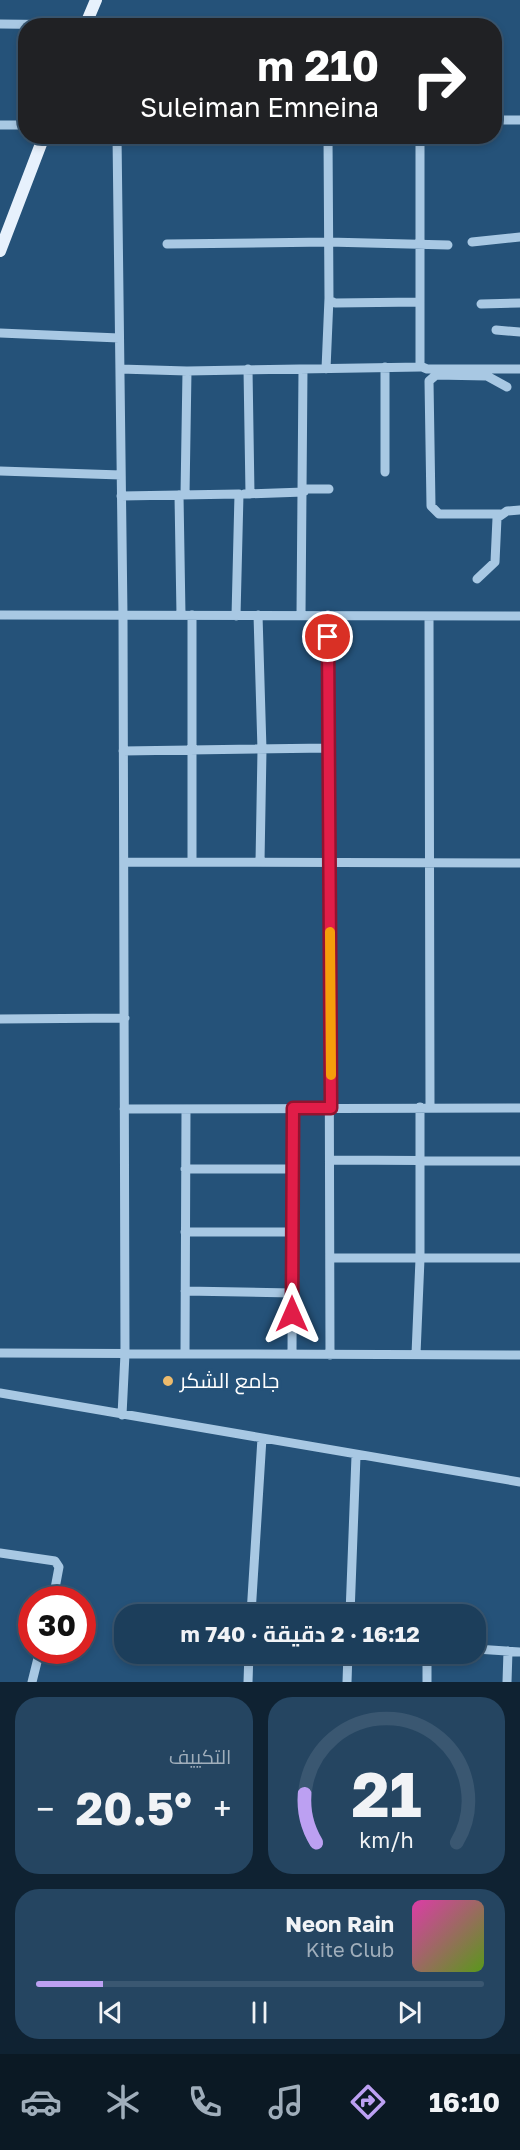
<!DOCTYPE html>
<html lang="ar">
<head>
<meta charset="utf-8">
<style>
	body { margin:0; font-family:"Golos Text",Cairo,sans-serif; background:#254561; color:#f1f3f6; direction:rtl; height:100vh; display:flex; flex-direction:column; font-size:22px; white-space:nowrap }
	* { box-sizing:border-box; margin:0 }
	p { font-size:20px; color:#a0aebb }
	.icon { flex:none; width:33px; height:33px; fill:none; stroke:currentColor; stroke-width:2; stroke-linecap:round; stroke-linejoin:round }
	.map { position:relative; height:1682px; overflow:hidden; direction:ltr }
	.side { display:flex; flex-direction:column; gap:15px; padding:15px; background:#0f2232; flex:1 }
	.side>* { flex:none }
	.banner { position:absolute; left:18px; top:18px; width:484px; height:126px; border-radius:24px; box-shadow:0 3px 9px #0003,0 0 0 2px #3a5771; direction:rtl; background:#202124; color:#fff; overflow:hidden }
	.speed { position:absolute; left:18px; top:1586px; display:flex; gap:12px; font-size:30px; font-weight:700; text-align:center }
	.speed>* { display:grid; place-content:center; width:78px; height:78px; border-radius:50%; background:#1c3e5b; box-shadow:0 3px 9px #0003,0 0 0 2px #3a5771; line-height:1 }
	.speed .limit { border:9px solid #d22; background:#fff; color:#111 }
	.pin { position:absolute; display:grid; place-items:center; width:51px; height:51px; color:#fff; margin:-26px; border:3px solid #fff; border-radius:50%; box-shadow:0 2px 6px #0007 }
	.me { position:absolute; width:66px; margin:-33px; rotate:0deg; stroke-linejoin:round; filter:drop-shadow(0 0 4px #0008) }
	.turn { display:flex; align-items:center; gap:21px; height:126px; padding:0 24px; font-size:27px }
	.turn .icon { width:78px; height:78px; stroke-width:2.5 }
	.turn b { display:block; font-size:42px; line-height:51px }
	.big { font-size:45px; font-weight:700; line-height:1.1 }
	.side .widget { flex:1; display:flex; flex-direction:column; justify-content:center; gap:9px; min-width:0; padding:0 21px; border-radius:24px; background:#254561 }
	.side .dial { align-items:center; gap:0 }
	.dial svg { height:156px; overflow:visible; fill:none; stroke:#3a5771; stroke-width:7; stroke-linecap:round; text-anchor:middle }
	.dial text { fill:#f1f3f6; stroke:none }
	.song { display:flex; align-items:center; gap:18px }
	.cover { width:72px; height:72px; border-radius:9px; background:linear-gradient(135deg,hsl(320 70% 55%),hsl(90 70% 35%)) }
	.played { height:6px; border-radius:3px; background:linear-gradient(90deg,#bca0f2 15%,#3a5771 15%) }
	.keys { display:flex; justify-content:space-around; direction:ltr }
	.heat { display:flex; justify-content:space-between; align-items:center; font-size:33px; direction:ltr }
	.side .tiles { flex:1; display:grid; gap:15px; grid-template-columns:1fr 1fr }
	.widget:last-child { grid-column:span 2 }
	.trip { position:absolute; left:114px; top:1604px; width:372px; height:60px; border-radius:24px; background:#1c3e5b; box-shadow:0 3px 9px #0003,0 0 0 2px #3a5771; font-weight:700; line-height:60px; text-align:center; direction:rtl }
	.tabs { display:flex; height:96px; justify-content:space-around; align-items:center; background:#0b1924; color:#a0aebb }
	.tabs .icon { width:42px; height:42px }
	.tabs .current { color:#bca0f2 }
	.tabs b { font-size:27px; color:#f1f3f6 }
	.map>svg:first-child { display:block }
</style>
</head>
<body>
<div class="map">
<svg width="520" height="1682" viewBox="0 0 520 1682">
	<rect width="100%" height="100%" fill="#255279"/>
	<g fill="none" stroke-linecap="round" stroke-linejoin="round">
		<path stroke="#a8c8e3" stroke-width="9" d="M0,24L86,25
			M495,120H520
			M0,125H26
			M117,136L123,616L125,1354L122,1415
			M328,136L329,300L335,303L420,302
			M420,136V366L427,369H520
			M472,242L520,237
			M167,244L328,242L448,245
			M481,304L520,303
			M496,330L520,332
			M0,333L119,338
			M120,369L187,371L421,367
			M248,369L250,494
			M326,369L329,298
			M0,471L121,475
			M385,472V367
			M304,489H329
			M244,494L304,492
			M179,495L181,615
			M185,495L187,371
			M121,496L239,494L236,616
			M500,514H439L431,506L429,381L436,375L487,376L507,387
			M477,579L495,562L497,518L507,511L520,510
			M0,615L520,616
			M258,615L262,750L260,862
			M301,615L303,369
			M328,615L330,1355
			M429,616L430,1107
			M123,751L328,748
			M124,862L520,863
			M192,862V615
			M0,1019L125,1018
			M124,1109L520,1108
			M331,1160L520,1161
			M185,1169H293
			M185,1232H294
			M330,1258H520
			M185,1291L292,1293
			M0,1353L520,1355
			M185,1353L186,1109
			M292,1354L293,1108
			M416,1354L420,1259V1107
			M0,1393L520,1482
			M0,1553L55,1561L59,1567L53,1599
			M251,1614L262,1438
			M350,1614L356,1456
			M476,1649L520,1652
			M427,1653V1682
			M32,1682L40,1650
			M248,1682L249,1653
			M347,1682L348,1653
			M507,1682L508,1651"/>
		<path stroke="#e7f1fc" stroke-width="12" d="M85,26L96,0
			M0,251L44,136"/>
	</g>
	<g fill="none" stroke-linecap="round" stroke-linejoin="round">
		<defs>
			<path id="route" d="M292,1314L293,1108H331L328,637"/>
		</defs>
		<use href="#route" stroke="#92132f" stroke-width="15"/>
		<use href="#route" stroke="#e11d48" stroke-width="10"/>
		<path stroke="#f59e0b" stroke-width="10" d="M330,932L331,1075"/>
	</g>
	<circle fill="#edbb6c" stroke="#255279" stroke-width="2" cx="168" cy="1381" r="6"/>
	<g text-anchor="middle" stroke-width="6" stroke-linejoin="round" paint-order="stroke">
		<g font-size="21" fill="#fff" stroke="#255279" text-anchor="start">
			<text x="180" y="1388">جامع الشكر</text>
		</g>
	</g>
</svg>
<div class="speed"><div class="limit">30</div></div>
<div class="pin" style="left:328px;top:637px;background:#d93025"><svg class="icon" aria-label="arrive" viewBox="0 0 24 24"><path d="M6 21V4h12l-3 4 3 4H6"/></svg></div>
<svg class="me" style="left:292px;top:1314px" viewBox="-20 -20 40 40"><path d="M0-17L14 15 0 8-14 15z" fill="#e11d48" stroke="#fff" stroke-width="4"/></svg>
<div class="trip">16:12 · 2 دقيقة · 740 m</div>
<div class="banner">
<div class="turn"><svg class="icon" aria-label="right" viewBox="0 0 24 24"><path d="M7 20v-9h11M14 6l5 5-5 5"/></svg><div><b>210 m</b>Suleiman Emneina</div></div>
</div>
</div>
<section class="side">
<div class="tiles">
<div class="widget dial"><svg viewBox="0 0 100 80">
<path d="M14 69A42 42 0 1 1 86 69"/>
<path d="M14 69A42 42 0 0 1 8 44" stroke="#bca0f2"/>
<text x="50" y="56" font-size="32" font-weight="700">21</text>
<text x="50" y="72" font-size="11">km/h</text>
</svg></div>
<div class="widget"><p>التكييف</p>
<div class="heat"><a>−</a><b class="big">20.5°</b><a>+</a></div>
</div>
<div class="widget">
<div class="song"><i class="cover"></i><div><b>Neon Rain</b><p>Kite Club</p></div></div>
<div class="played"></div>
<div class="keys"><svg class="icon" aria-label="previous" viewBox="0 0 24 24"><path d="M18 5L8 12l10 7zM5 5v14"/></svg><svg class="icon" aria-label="pause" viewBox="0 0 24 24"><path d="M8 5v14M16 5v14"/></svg><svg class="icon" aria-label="next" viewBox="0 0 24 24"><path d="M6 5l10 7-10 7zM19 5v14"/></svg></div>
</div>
</div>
</section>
<nav class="tabs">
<b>16:10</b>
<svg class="icon current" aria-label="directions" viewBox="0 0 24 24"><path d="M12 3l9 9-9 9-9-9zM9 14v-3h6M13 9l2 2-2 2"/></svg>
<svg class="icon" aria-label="music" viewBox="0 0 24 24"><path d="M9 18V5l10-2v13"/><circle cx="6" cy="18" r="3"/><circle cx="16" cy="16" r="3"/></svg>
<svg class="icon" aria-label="phone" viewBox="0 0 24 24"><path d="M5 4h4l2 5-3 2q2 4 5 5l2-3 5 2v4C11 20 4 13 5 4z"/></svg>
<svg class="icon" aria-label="climate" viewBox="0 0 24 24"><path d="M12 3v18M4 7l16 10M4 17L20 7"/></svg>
<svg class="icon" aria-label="car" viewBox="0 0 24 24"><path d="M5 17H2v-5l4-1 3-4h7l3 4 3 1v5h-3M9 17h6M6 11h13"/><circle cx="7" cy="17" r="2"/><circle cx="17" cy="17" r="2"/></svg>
</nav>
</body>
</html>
